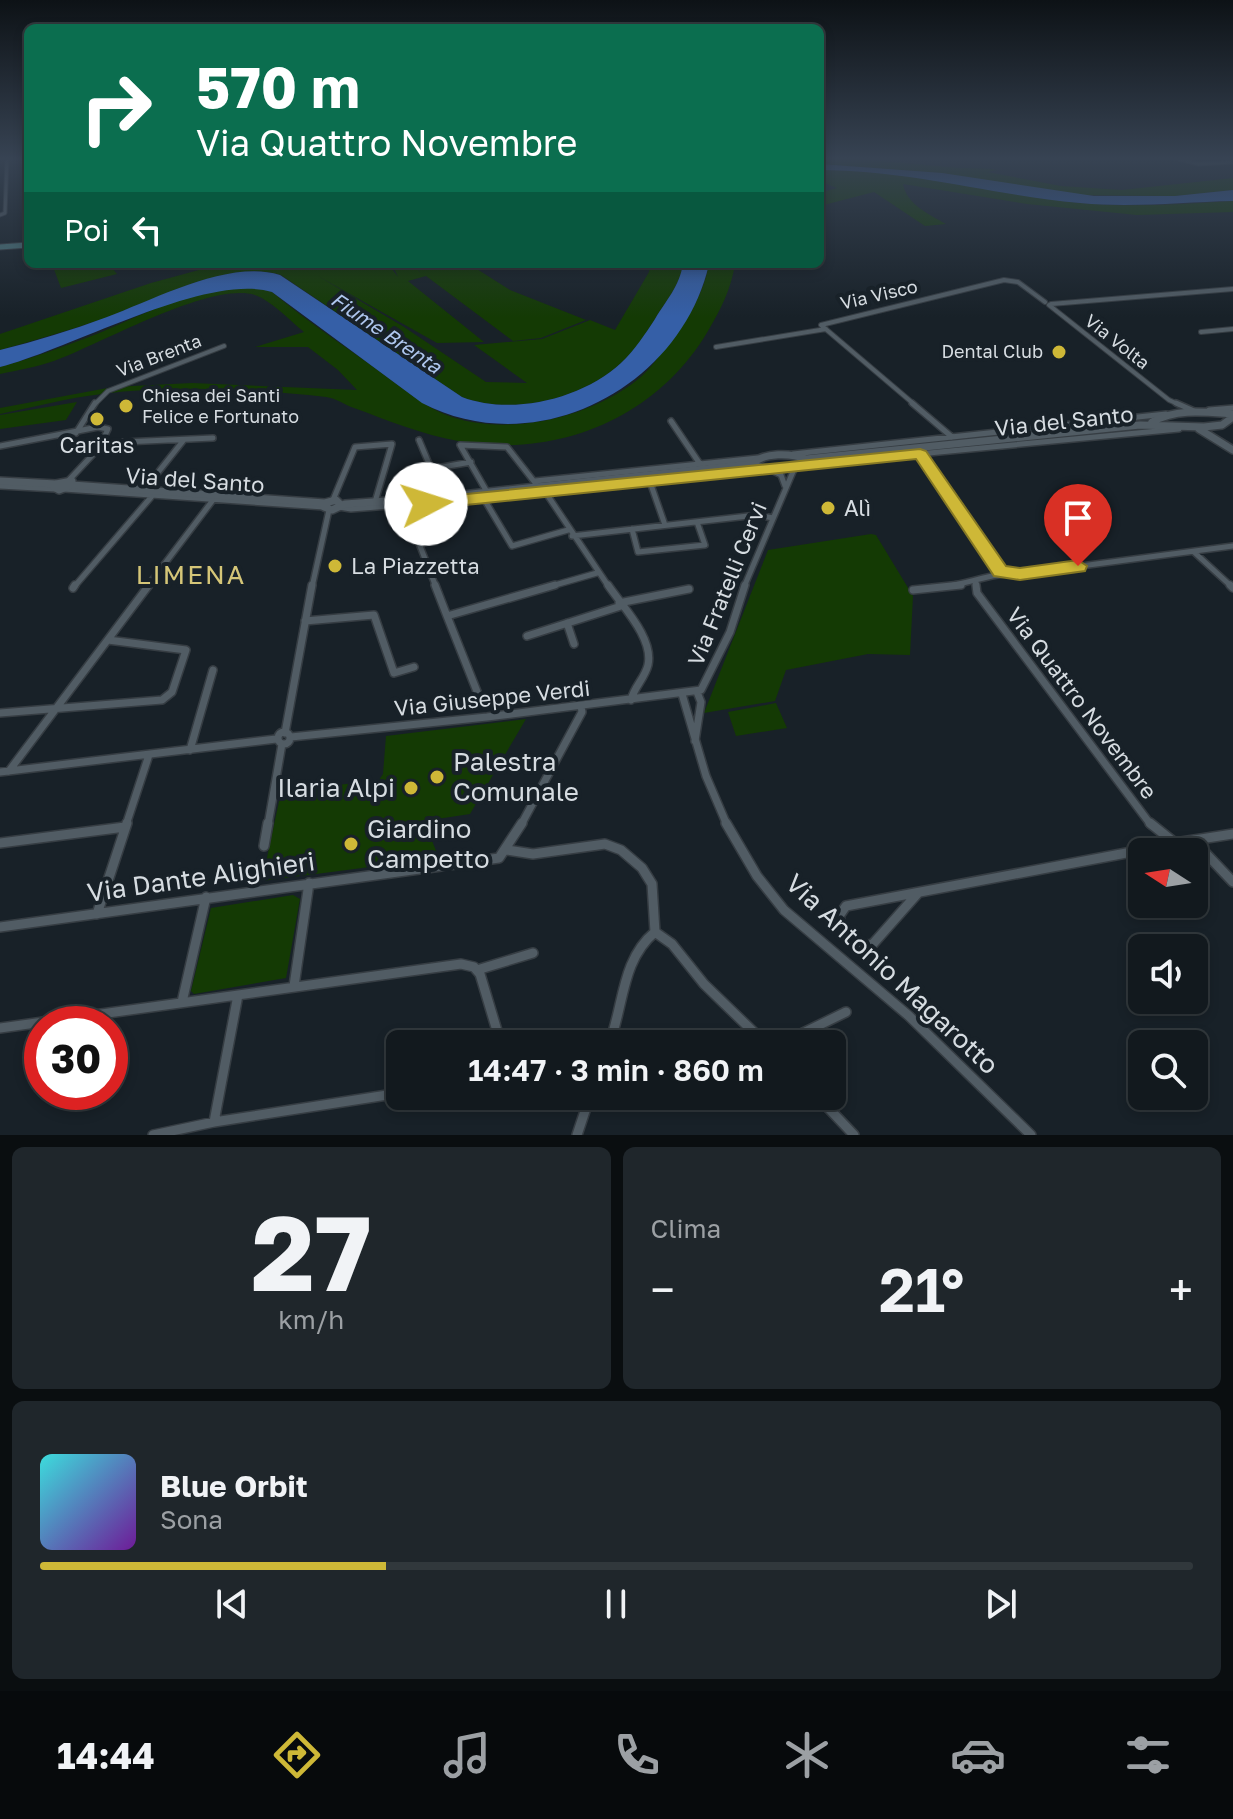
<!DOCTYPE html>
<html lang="it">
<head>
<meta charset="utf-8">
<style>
	body { margin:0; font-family:"Golos Text",sans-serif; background:#1f262b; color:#f1f3f6; height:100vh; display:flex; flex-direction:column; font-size:30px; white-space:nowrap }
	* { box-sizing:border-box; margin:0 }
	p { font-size:26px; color:#9ca0a4 }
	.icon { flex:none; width:44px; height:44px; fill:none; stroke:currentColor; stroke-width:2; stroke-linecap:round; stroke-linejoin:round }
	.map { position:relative; height:1135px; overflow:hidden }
	.details { display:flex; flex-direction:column; gap:12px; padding:12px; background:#0a0e10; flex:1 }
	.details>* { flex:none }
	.banner { position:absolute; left:24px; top:24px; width:800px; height:244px; border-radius:12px; box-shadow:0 4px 12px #0003,0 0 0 2px #31383c; background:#0b6e4f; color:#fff; overflow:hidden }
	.needle { width:52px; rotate:282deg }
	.buttons { position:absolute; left:1128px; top:838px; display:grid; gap:16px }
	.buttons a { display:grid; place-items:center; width:80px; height:80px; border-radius:12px; background:#12191e; box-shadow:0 4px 12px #0003,0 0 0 2px #31383c; font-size:40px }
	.speed { position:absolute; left:24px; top:1006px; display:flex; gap:16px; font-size:40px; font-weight:700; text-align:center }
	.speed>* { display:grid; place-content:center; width:104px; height:104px; border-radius:50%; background:#12191e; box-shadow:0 4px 12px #0003,0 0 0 2px #31383c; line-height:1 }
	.speed .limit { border:12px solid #d22; background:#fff; color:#111 }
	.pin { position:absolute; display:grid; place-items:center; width:68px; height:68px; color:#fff; margin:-82px -34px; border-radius:50% 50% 50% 0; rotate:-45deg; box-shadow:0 0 8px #0007 }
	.pin .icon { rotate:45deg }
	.me { position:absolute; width:88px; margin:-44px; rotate:85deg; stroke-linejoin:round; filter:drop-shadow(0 0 6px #0008) }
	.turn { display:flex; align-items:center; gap:28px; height:168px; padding:0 40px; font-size:36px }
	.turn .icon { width:104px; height:104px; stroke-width:2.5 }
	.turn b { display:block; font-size:56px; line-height:68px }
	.then { display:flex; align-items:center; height:76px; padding:0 40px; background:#0003; gap:16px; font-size:30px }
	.big { font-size:60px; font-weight:600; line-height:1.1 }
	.details .widget { flex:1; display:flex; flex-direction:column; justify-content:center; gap:12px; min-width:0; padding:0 28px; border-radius:12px; background:#1f262b }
	.details .dial { align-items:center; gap:0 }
	.dial b { font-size:104px; line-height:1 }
	.song { display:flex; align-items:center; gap:24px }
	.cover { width:96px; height:96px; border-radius:12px; background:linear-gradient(135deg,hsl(180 70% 55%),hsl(280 70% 35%)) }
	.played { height:8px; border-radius:4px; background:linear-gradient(90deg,#ceb837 30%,#31383c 30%) }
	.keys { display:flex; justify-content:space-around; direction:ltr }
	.heat { display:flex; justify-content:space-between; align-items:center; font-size:44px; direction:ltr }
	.details .tiles { flex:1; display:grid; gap:12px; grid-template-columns:1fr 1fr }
	.widget:last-child { grid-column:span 2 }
	.trip { position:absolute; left:386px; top:1030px; width:460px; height:80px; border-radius:12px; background:#12191e; box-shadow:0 4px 12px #0003,0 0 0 2px #31383c; font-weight:600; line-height:80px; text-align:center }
	.tabs { display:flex; height:128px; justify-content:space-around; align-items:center; background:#070a0c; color:#9ca0a4 }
	.tabs .icon { width:56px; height:56px }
	.tabs .on { color:#ceb837 }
	.tabs b { font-size:36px; color:#f1f3f6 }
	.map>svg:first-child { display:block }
</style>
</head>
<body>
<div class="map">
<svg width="1233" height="1135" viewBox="0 0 1233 1135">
	<rect width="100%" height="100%" fill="#182128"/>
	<path fill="#143a04" d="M820,158C862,158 905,163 947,167C965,169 981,167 998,170L987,172L1061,186L1122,190L1233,178V190L1175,196L1077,195L942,173L820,164Z
		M820,170C908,170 993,194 1080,203C1131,208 1182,204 1233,201V212L1137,215L1027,204L903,184C907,205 929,214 946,224L925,226L874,192L820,206V193L837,188L820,181Z
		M52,264H109L117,274L61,288Z
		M221,264H388L398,277L392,264H415L420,273L417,265L421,264H469L510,290L586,320L541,338L513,341L426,276L408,281L484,342L437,343L318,276L404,327L486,382L527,383L474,345L542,339L590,320L615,330L649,272L650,267L642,264H683C679,287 667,299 655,319C645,334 635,351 621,363C582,399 512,416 462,397L281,275C228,258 151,302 102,319C68,331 34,340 0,350V334L151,283Z
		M709,264H735C731,289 721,309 708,331C657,418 557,459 458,441C423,435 387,420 354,408C345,405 336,398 326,397C255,389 172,385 102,394C67,398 34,407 0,414V408L113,387L192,383L357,390L338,370L308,347H255L304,332C289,320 272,301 255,295C210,281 99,345 54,361C37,367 18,370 0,374V367C32,358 63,347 94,335C147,314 214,274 272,292C311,325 354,352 395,383C413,396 430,410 452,417C510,436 589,418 637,380C652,368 660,354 672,339C689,317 704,292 709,264Z
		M77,402L66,420L0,429V415Z
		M871,534L876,535L913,596L910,655L868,654L786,670L775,701L704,713L768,550Z
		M776,703L787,728L736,736L728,712Z
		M526,719L470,814L424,821L439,858L262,881L281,792L379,780L383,774L386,736Z
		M293,895L300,899L286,978L194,994L191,991L211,908Z"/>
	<path fill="#355fa7" d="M820,164L942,173L1094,196H1175L1233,190V201C1182,202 1132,208 1080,203C992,195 909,170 820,170Z
		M683,264H709C681,387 537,463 422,403L272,292C207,272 71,349 0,367V350C36,341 72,330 107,317C156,299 229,259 280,275L462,397C512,416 582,399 621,363C635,350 645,334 655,319C667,299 679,287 683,264Z"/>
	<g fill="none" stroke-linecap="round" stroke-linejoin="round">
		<defs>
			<path id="minor-far4" d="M1174,158L1199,164L1233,162
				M0,215L5,213L7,158"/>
			<path id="minor-far3" d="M1051,304L1233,289
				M1049,305L1169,400L1180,405
				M1201,332L1233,329
				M716,347L826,329
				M94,405L108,391L224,346
				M915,405L821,325L1004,280L1018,282L1045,302"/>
			<path id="minor-far2" d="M912,403L952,437
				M1176,403L1194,411
				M1209,410L1233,408
				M671,421L700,464
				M76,433L95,403
				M419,440L443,497
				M101,443L213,438
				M0,446L98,427L108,429L99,448L69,480
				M793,454L1166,414
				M920,454L1001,572
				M803,465L1179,429
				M431,469L471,462
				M771,470L781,475L785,486
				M535,481L758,458
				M650,482L665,525
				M0,486L55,489
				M64,489L324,507
				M144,490L183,441
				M487,492L460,445L507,447L536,484
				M546,493L609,587
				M484,499L512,546L568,530
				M333,500L355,447L392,444L375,502
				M404,505L436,587
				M339,507L351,509L530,495L765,470
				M632,529L638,552L705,545L697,522
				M572,536L757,515L773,518
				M1194,552L1232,587
				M74,587L152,496
				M147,587L213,500
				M312,587L329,510
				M548,587L597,573
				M744,587L795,467
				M942,587C969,584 996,571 1020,574L1233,546"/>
			<path id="minor-far1" d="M435,585L447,616L555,585
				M608,585C622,606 654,638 648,665C645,678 634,687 631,700
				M976,585L977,593L1151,825
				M1230,585L1233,588
				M73,588L75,585
				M913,590L961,585
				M619,603L689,589
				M447,616L482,704
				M305,621L374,615L394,673L414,667
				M567,623L574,644
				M527,636L621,606
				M682,694L706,776L727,825
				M0,713L162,700L172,692L186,650L108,640
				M278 738a6 6 0 1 1 12 0a6 6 0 1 1-12 0Z
				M285,733L312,585
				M291,737L487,717L701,690L730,632L745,585
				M695,741L701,702L697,692
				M190,750L213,670
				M9,771L149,585
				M0,772L276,739
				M126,825L149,755
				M268,825L282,744
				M521,825L582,712L581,706"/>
			<path id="minor" d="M726,823L757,876L784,910L909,1016L1031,1135
				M1150,823L1175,843L1233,834
				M1194,841L1233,882
				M0,843L125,827
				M264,846L268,823
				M507,850L533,854L605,844L621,850L642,868L652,884L655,932
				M918,893L872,945C852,945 843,934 839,916L846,906L1158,847L1166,840
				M97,914L127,823
				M0,927L499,858L522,823
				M655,932L672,944L704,984L766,1044
				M477,970L533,953
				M294,986L309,883
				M182,1002L206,897
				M0,1028L461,964L474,967L480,974L501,1044
				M609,1044C624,1006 621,960 655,932
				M792,1044L799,1035L846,1012
				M817,1096L854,1135
				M214,1122L238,995
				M153,1135L214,1122L400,1093
				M577,1135L590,1096"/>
			<path id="tertiary" d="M1152,422C1177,408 1205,412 1233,414
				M1199,429L1233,450
				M752,464C764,452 791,453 806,459L1140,425L1204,427L1222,425L1233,417
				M752,464C769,472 785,469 803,465L806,459
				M0,481L56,484L72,481V485
				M56,484L54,487L59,490L72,485L325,503L336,500L340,504
				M325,503L324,507L332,510L345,504L443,497L752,464"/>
			<path id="secondary" d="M0,247L28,245"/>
		</defs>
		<use href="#minor-far4" stroke="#363d43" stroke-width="5"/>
		<use href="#minor-far3" stroke="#363d43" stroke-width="6"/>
		<use href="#minor-far2" stroke="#363d43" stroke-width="8"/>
		<use href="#minor-far1" stroke="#363d43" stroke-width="10"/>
		<use href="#minor" stroke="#363d43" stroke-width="12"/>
		<use href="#tertiary" stroke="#363d43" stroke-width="10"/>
		<use href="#secondary" stroke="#363d43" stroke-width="7"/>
		<use href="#minor-far4" stroke="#515c64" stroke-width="3"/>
		<use href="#minor-far3" stroke="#515c64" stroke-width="4"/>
		<use href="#minor-far2" stroke="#515c64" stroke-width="5"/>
		<use href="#minor-far1" stroke="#515c64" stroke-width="7"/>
		<use href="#minor" stroke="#515c64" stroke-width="9"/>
		<use href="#tertiary" stroke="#515c64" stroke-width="7"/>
		<use href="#secondary" stroke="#4b747a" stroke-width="5"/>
	</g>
	<linearGradient id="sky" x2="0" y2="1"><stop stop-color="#0d1216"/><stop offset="0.5" stop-color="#374353"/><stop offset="1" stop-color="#374353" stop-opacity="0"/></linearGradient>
	<rect width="1233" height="317" fill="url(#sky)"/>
	<path fill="#ceb837" stroke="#867824" stroke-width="2" d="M920,449L926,451L1006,566L1020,568L1078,560L1087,566L1085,571L1020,580L994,576L916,459L426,509L418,504L426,498Z"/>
	<g fill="#ceb837" stroke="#182128" stroke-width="3">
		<circle cx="1059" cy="352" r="8"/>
		<circle cx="126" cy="406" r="8"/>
		<circle cx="97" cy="419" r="8"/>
		<circle cx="828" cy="508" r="8"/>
		<circle cx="335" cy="566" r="8"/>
		<circle cx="437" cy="777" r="8"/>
		<circle cx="411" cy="788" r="8"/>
		<circle cx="351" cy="844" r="8"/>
	</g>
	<g text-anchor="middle" stroke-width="8" stroke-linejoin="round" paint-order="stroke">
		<g font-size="18" fill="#d6dce1" stroke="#182128">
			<text transform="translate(879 295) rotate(-13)" y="6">Via Visco</text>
			<text transform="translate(1117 342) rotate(38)" y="6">Via Volta</text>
			<text transform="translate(159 356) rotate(-21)" y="6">Via Brenta</text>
		</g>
		<g font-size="18" fill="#d6dce1" stroke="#182128" text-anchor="end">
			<text x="1043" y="358">Dental Club</text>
			<text x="142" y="402" text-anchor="start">Chiesa dei Santi<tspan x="142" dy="21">Felice e Fortunato</tspan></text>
		</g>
		<g font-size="20" font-style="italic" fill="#afc7ef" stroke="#182128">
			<text transform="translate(386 333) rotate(34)" y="7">Fiume Brenta</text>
		</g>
		<g font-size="22" fill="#d6dce1" stroke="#182128">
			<text transform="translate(1064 421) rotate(-6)" y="8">Via del Santo</text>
			<text transform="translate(195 480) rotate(4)" y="8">Via del Santo</text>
			<text transform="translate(727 584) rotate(-68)" y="8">Via Fratelli Cervi</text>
			<text transform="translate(492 698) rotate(-6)" y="8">Via Giuseppe Verdi</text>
			<text transform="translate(1082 703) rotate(53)" y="8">Via Quattro Novembre</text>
		</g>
		<g font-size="22" fill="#d6dce1" stroke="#182128" text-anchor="start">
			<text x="97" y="453" text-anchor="middle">Caritas</text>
			<text x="844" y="516">Alì</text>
			<text x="351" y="574">La Piazzetta</text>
		</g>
		<g font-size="26" letter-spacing="2" fill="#d5c678" stroke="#182128">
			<text x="191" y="584">LIMENA</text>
		</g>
		<g font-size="26" fill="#d6dce1" stroke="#182128" text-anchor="start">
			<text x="453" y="771">Palestra<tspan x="453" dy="30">Comunale</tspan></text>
			<text x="395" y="797" text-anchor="end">Ilaria Alpi</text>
			<text x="367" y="838">Giardino<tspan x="367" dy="30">Campetto</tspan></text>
		</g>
		<g font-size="26" fill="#d6dce1" stroke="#182128">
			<text transform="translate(201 877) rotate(-8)" y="9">Via Dante Alighieri</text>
			<text transform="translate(892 974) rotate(43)" y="9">Via Antonio Magarotto</text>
		</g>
	</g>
</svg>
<div class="buttons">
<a><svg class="needle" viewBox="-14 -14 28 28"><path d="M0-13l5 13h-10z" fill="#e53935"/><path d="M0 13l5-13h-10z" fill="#9ca0a4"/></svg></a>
<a><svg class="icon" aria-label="sound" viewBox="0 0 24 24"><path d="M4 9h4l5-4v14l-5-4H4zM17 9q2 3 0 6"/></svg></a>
<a><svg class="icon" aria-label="search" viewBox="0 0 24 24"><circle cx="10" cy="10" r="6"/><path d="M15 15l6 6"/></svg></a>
</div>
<div class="speed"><div class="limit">30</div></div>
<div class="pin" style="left:1078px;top:566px;background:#d93025"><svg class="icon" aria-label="arrive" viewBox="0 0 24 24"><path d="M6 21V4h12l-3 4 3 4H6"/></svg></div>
<svg class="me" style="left:426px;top:504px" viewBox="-20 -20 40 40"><circle r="19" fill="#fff"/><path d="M0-13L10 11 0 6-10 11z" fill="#ceb837"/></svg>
<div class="trip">14:47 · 3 min · 860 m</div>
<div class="banner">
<div class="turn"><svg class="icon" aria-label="right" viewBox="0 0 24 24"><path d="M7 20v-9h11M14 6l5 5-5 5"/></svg><div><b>570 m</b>Via Quattro Novembre</div></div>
<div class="then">Poi<svg class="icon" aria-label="left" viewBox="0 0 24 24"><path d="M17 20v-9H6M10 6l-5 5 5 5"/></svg></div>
</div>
</div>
<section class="details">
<div class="tiles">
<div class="widget dial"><b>27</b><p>km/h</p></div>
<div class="widget"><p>Clima</p>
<div class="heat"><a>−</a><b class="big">21°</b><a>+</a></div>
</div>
<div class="widget">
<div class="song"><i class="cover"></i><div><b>Blue Orbit</b><p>Sona</p></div></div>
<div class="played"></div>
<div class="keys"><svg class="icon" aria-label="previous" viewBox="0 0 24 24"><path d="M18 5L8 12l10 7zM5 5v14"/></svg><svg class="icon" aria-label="pause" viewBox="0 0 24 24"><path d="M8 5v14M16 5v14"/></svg><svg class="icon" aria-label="next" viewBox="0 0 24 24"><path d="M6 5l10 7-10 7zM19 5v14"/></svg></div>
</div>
</div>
</section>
<nav class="tabs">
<b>14:44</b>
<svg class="icon on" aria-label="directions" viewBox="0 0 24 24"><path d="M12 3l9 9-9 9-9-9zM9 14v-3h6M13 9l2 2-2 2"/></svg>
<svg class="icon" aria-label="music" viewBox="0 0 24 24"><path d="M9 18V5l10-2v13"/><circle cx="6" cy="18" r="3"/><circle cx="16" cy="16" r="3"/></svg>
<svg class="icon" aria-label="phone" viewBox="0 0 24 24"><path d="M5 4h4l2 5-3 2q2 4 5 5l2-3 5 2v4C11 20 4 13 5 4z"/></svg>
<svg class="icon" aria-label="climate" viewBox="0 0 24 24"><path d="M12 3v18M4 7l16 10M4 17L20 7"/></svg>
<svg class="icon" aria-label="car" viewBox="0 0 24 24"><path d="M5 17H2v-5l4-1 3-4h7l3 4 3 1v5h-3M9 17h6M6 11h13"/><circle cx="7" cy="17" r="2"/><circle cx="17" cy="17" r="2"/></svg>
<svg class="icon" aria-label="filters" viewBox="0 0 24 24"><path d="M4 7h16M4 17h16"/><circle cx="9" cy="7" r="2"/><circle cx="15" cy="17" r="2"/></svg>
</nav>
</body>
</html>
